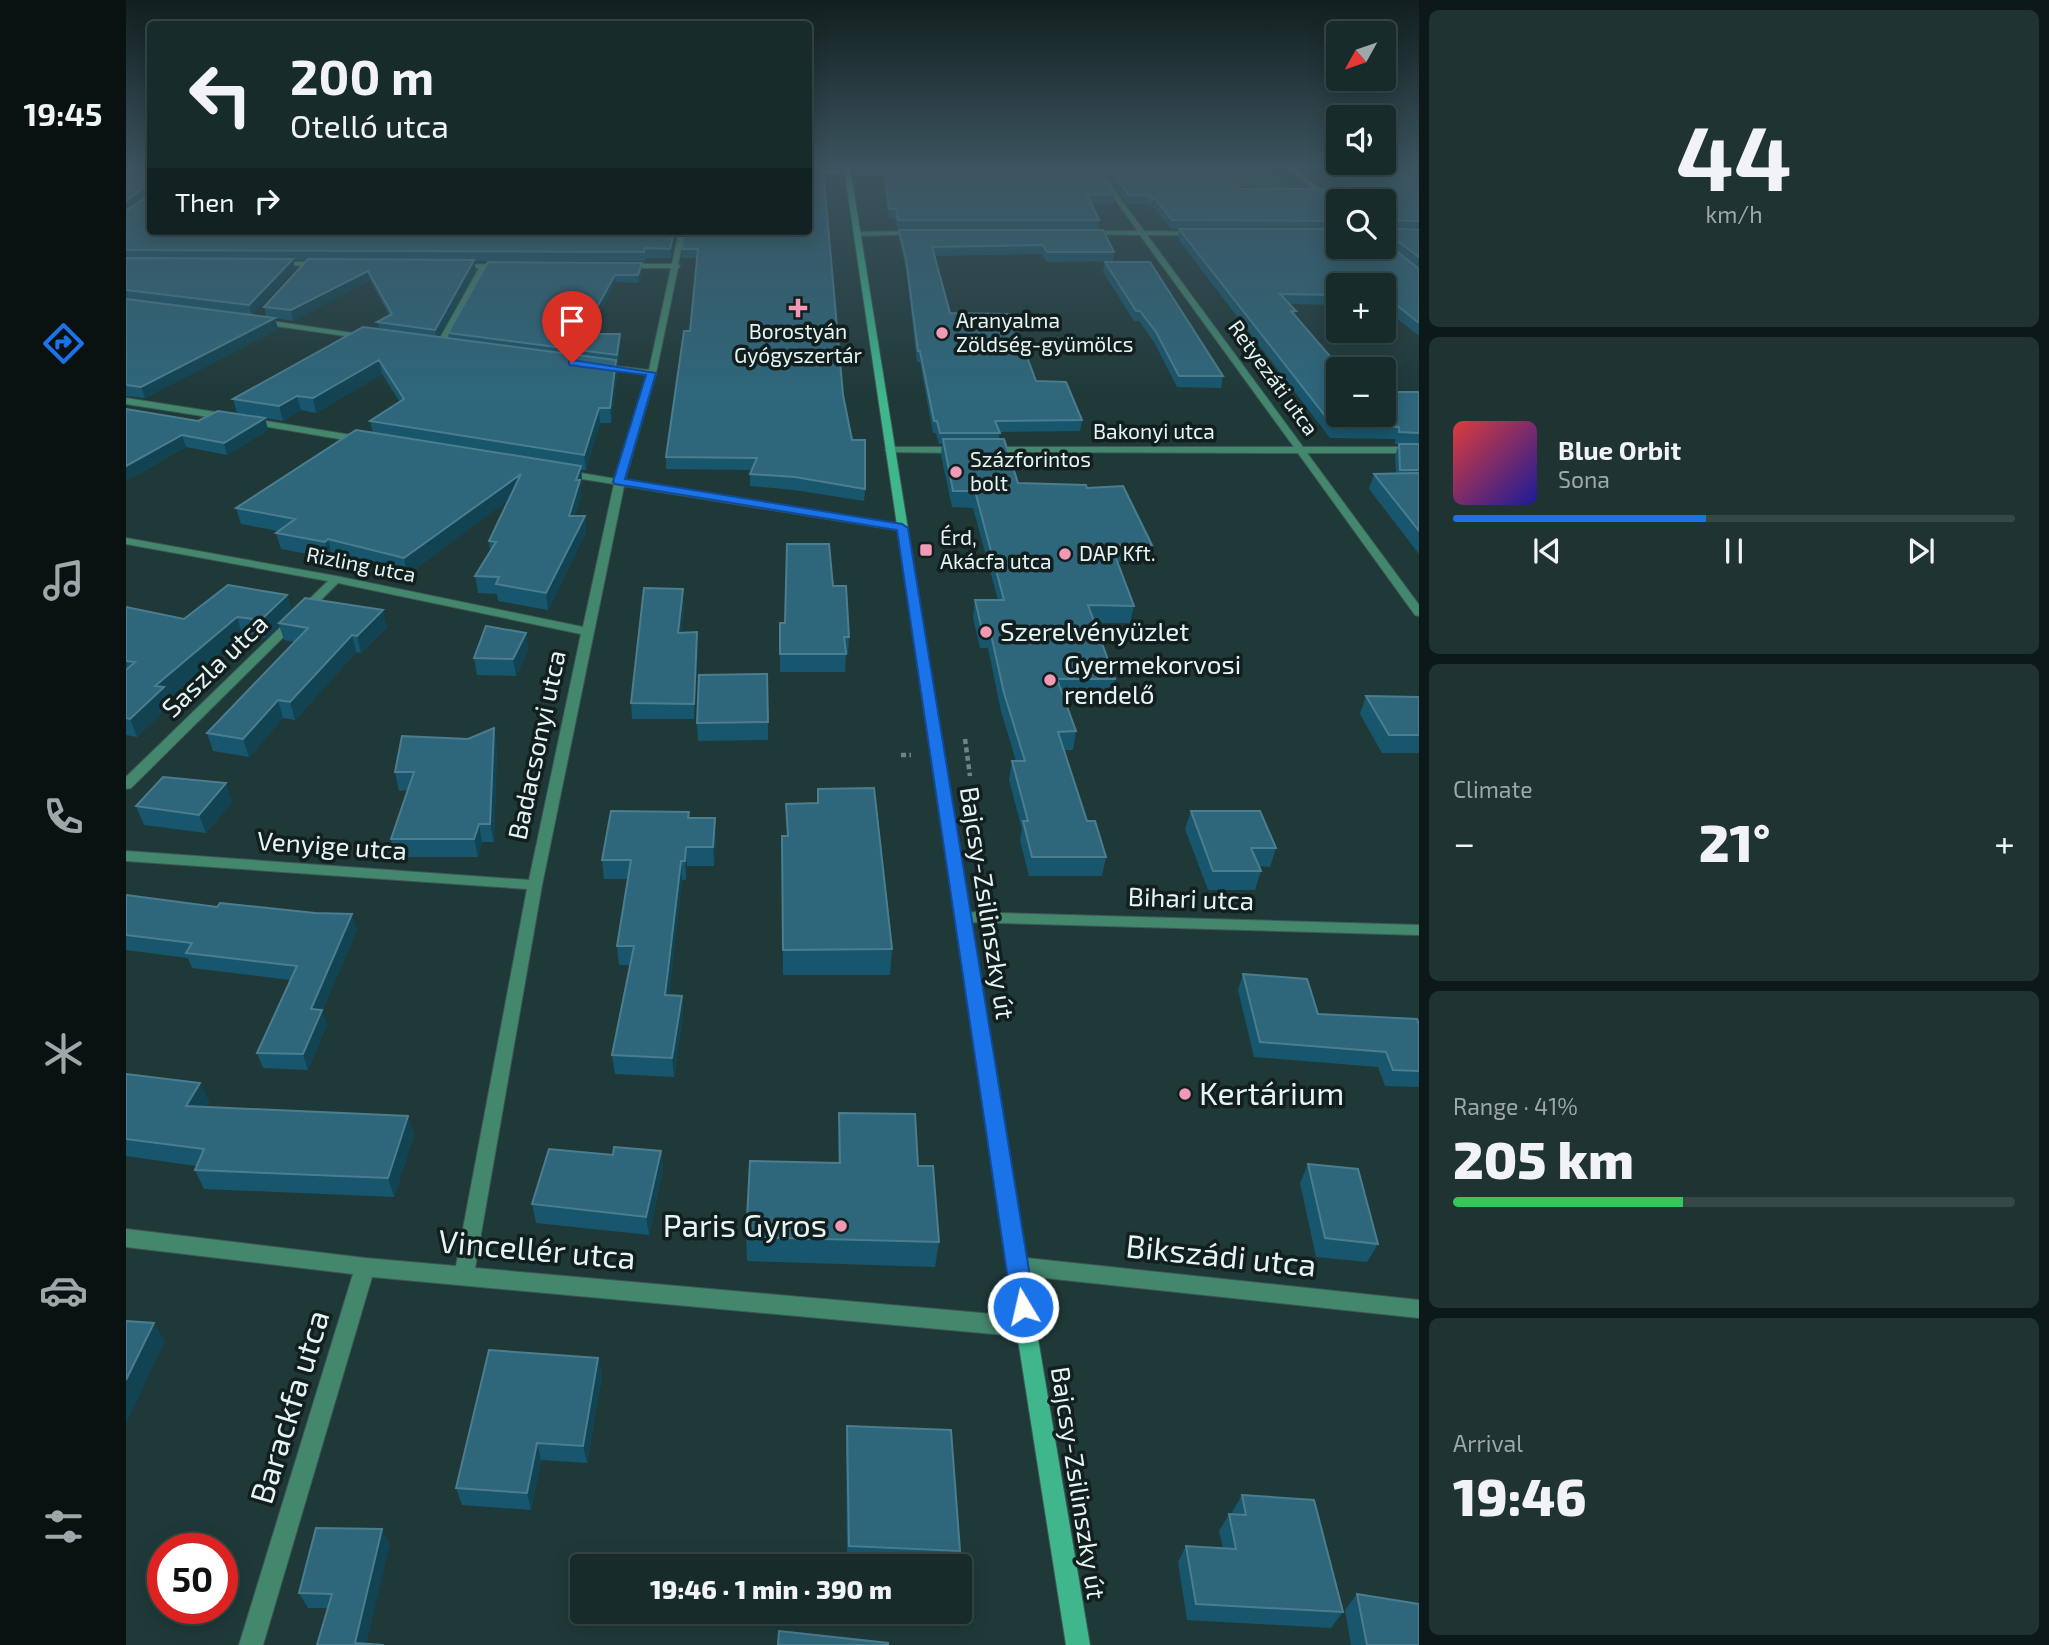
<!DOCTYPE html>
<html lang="en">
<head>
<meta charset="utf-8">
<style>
	body { margin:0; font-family:"Exo 2",sans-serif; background:#203333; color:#f1f3f6; height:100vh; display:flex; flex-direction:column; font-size:26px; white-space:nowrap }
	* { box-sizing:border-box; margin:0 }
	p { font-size:23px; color:#9ea7a9 }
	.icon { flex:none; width:38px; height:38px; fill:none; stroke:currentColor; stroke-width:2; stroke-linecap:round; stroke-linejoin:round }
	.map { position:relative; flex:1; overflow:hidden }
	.drawer { display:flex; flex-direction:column; gap:10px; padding:10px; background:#0d1818; width:630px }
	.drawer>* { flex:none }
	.hud { position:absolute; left:21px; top:21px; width:665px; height:214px; border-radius:7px; box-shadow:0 4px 18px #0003,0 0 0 2px #364747; background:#172b2b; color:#f1f3f6; overflow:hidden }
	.needle { width:46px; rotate:230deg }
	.fabs { position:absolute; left:1200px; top:21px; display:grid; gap:14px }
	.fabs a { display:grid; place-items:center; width:70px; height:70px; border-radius:7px; background:#172b2b; box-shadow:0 4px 18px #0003,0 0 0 2px #364747; font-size:35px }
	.speed { position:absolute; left:21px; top:1533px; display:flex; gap:14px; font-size:35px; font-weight:700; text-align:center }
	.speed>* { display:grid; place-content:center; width:91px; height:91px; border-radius:50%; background:#172b2b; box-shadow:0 4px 18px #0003,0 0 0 2px #364747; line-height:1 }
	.speed .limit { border:10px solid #d22; background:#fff; color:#111 }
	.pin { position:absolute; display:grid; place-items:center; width:60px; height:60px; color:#fff; margin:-72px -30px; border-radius:50% 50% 50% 0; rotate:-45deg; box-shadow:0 0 7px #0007 }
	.pin .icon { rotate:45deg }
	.me { position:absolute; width:77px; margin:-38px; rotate:351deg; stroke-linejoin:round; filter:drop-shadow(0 0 5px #0008) }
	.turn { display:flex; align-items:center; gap:24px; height:147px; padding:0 28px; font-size:32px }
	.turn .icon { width:91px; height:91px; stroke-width:2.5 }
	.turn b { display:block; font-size:49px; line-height:60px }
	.then { display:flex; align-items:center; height:66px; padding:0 28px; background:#0003; gap:14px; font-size:26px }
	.big { font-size:52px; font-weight:800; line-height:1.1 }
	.drawer .card { flex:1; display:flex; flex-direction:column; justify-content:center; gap:10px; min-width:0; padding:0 24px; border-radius:10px; background:#203333 }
	.drawer .dial { align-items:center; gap:0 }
	.dial b { font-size:91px; line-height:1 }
	.song { display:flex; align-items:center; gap:21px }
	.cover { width:84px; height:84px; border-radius:10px; background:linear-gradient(135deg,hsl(0 70% 55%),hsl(240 70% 35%)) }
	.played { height:7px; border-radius:4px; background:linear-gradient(90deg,#1a73e8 45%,#364747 45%) }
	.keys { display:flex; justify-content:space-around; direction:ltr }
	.heat { display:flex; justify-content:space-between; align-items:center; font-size:38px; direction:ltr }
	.charge { height:10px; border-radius:5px; background:linear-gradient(90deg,#34c759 41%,#364747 0) }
	.trip { position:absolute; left:444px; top:1554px; width:402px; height:70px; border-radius:7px; background:#172b2b; box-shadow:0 4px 18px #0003,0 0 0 2px #364747; font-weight:800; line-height:70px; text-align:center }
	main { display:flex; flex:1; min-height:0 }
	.menu { display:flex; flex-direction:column; width:126px; justify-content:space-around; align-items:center; background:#091111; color:#9ea7a9 }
	.menu .icon { width:49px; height:49px }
	.menu .active { color:#1a73e8 }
	.menu b { font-size:32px; color:#f1f3f6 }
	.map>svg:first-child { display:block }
</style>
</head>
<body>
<main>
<nav class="menu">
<b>19:45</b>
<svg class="icon active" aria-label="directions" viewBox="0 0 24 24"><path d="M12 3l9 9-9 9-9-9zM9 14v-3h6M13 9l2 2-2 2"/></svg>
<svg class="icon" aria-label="music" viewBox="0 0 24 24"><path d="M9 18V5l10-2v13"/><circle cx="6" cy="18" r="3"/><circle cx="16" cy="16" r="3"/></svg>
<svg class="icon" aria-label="phone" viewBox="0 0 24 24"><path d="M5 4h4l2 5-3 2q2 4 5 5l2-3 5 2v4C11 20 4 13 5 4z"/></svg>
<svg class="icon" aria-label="climate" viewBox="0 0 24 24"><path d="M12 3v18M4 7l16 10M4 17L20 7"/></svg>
<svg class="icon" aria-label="car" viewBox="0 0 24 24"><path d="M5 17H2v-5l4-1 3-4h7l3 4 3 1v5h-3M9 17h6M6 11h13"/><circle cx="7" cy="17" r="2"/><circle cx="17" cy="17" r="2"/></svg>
<svg class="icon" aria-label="filters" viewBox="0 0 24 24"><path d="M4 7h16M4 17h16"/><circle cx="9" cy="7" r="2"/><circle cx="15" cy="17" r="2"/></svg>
</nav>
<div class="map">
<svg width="1293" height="1645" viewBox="0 0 1293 1645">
	<rect width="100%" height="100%" fill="#1f3939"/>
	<path fill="#416327" d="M1091,168H1141L1163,188L1111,187Z"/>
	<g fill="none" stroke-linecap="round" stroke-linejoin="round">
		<defs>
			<path id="street" d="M966,168H972L1018,231L1073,232L1071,235H1021L1177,447H1293V453H1181L1293,605V616L1289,615L1172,453L861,452L859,450L864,447H1168L1014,235L960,234L962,231H1012Z
				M1162,168H1168L1213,205V210Z
				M682,171H722L725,173L682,175Z
				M553,231H559L552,264L554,266L552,268L530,373L499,480L776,525L781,528L776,531L498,486L416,885L349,1268L900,1317L907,1320L910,1327L907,1334L900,1337L246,1277L137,1645H113L227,1274L0,1247V1229L239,1258L330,1266L401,889L0,861V851L403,880L455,634L212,583L5,788L0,789V777L202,581L0,544V538L210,576L457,627L488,484L437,476L432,473L437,470L490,479L521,375L468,366L472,364L523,370L545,268H498L495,266L498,264H546Z
				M791,231L793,234L733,236L730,234L733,232Z
				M148,262H195L198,264L195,266L146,265Z
				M328,265L377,264L380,266L360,268L317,347L313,349L309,347L353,268H330Z
				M132,319L240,335L244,337L240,339L129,323L128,321Z
				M0,398L102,414L106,417L102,420L0,404Z
				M122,418L237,437L242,440L237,443L119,423L118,421Z
				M764,447H833L838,450L833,453L761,452L759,450Z
				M837,912L1293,925V935L837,922L832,921L829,917L832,913Z
				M891,1257L1293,1300V1318L891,1275L884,1272L881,1266L884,1260Z"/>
			<path id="secondary" d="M718,168H724L910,1327L964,1645H940L890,1327Z"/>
		</defs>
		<use href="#street" stroke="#3f5757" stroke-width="2"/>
		<use href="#secondary" stroke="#3f5757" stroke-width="2"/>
		<path stroke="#6f8585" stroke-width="4.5" stroke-dasharray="5 3.5" stroke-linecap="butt" d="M839,739L844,776
			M775,755H785"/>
		<use href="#street" fill="#43876d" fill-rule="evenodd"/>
		<use href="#secondary" fill="#3fb68c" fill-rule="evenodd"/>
	</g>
	<path fill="#18566d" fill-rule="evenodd" d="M0,168L550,231L545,258H520L519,261H348L350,270L312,337L323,338L322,333L362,262L516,270L513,283L490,282L462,334H494V342L492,363H490L491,374L485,423H474L460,470H455L456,481L455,487V496L449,516L460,532L422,610L372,601L371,594L352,593L349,576L364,551L363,541L382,500L281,575L206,556L203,558L155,549L150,533L152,531L115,524L110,508L247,433L244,421L274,402L256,374L190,413L175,410L157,421L111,413L107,399L253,329L251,322L263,315L244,280L167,321L149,318L152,329L19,398L0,396ZM167,260H181L138,307L140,317L126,315L169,269Z
		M682,168H717L697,169L717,395L726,440L739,489L738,501L668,490L624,486V474L626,470L540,469V457L564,331L571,258H556L555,249L682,231Z
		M725,168H970L990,195L988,203H965L973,220L972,229H771L769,218H763L757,177L728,176Z
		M974,168H1092L1113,189L1208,197L1210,189H1222L1192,168H1293V336L1258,308V285H1213V305L1164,304L1170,311L1169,316L1213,415L1293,392V554L1243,489L1248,474L1270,473L1269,456L1273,444H1269V439L1204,438L1052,239L1053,229H1045L1027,207L1024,209L1020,204H1001ZM1213,201H1258L1213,247Z
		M773,230L988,252L987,261L920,262L916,254L808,256L824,313L910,381L956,420L954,431L873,432V439L892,483L961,488L1026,545L1022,562H992L1008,606L1004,623H968L989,679L985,697H938L950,731L947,750H938L961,821L980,857L976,876H903L894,840L896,829L883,780L886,761H890L875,711L862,648H854L847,618L849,600H872L847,508L826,507L815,455L816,444H813L810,433H807L794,362H791L780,269L773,239Z
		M979,262L1097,376L1095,388L1051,387L1028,342L1013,321H1008L977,272Z
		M0,409L72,421L139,418L142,430L101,455L60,447L0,481Z
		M707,586L723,637L722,654H720L719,672H654V623H659Z
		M161,595L166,611L261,627L235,653L230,652L169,720L157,718L123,757L87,751L81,733L169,642L158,640L153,625L140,638L116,634L42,699L44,705L11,737L0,735V607L58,619Z
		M558,604L555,633L572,648L568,719H506L505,703Z
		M400,633L402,650L390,676L351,675L348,658Z
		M1240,696L1293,697V753H1256L1234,714Z
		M642,722V740L572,741L571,723Z
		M371,746L368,842H356L352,857H270L265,839L282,790L273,791L269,772Z
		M692,789L766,949L764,975H657L656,836H661L660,804L691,803Z
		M106,802L80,833L18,825L10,806Z
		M1065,811L1150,848L1144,867L1133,866L1135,871L1129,890H1082L1059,829Z
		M563,812V818L590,837L588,866H561L560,880H556L543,995L556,996L557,1015L548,1077L489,1074L486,1055L505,965H493L491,946L502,879H478L476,860Z
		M0,895L231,930L196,1011L201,1025L182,1070L137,1068L131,1053L164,980L66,968L62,958L0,950Z
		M1117,974L1192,1014L1293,1024V1087L1259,1086L1252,1067L1128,1057L1112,990Z
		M0,1074L74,1083L83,1103L80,1107L282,1116L288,1135L268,1197L78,1189L69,1170L70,1166L0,1156Z
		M713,1113L792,1166L813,1242L809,1267L621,1261L620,1237L712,1163Z
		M535,1151L537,1170L523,1235L410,1223L406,1204Z
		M1182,1164L1252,1244L1241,1262L1190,1257L1174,1183Z
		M472,1358L476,1376L461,1463L415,1460L405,1510L336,1505L330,1488Z
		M721,1426L834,1551L830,1566L721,1563L720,1444Z
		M1116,1495L1217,1612L1205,1628L1061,1620L1052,1562L1060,1546L1097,1548L1093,1531L1103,1514H1107L1106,1512Z
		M264,1544L191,1645L202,1608H182L173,1593Z
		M1231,1594L1293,1645H1225L1219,1610Z"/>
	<path fill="#124352" d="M20,186L22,195L0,212V201Z
		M1029,198L1027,207L1024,209L1026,200Z
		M548,231H550L545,258L544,249Z
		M167,259L169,269L126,315L123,305Z
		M348,260L350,270L311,340L309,330Z
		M516,263V270L513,283L512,275Z
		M242,271L244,280L167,321L165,310Z
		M489,275L490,282L457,342L456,334Z
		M149,318L152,329L19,398L15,387Z
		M494,334V342L492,363L491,355Z
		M253,360L256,374L190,413L187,398Z
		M490,360L491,374L485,423L484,408Z
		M171,396L175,410L157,421L153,406Z
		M473,408L474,423L460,470L458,455Z
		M139,418L142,430L101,455L98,443Z
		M56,435L60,447L0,481V466Z
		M455,466L456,481L455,487V496L445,532L443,516L450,480Z
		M395,474L397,490L281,575L278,558Z
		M459,516L460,532L422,610L420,593Z
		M202,539L206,556L203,558L199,542Z
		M557,589L558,604L553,648L552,633Z
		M161,595L166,612L153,623V625L140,638L135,620Z
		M257,610L261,627L235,653L231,636Z
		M111,617L116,634L42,699L44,705L11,737L4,719L29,686Z
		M571,632L572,648L568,719V704Z
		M400,633L402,650L390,676L387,659Z
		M226,635L230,652L169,720L164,702Z
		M152,700L157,718L123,757L117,739Z
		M368,728L371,746L368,842L364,824Z
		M100,783L106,802L80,833L73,815Z
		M589,818L590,837L588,866L587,847Z
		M353,824L356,842L352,857L348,839Z
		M560,847L561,866L560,880L559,861Z
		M555,861L556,880L541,1014L539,995Z
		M226,914L231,930L196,1011L201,1025L182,1070L177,1054L185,1009Z
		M556,996L557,1015L548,1077L546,1058Z
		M74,1083L83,1103L69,1125L60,1106Z
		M282,1116L288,1135L268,1197L262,1178Z
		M535,1151L537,1170L523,1235L520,1217Z
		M28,1323L39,1341L0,1424V1380Z
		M472,1358L476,1376L461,1463L457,1446Z
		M411,1443L415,1460L405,1510L401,1493Z
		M256,1529L264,1544L240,1645L229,1643Z"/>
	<path fill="#2e677c" stroke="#4b7d8e" stroke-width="2" d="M0,168H24V231H548L544,249L519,248L518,252L0,250V211L23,195V187L20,186L0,201Z
		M728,168H970L990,195L961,194L973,220H772L770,209H763L758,168Z
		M982,168H1092L1113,189H1196L1213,202V221L1046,220L1029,198L1026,200L1022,195H1003Z
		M1206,168H1293V221L1261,220L1259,228L1293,230V257L1262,234L1258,237V201H1216L1218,196L1210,189H1236Z
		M682,169H697L717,395L726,440H739V489L669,477L624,474L631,458L540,457L558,331H564L572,249H555L559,231H682Z
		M1053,229H1213V247H1258V241L1293,269V323L1258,295V285H1213V295L1154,294L1170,311H1165L1215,369H1213V415H1258V392H1293V433L1273,432V427L1207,426Z
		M773,230H977L988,252H921L917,245L806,247L824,313L885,314L910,381L940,382L956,420L869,421L874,433H814L811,421H808L794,351H792L780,259Z
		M0,258L167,259L123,305L0,290Z
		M182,259L348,260L309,330L251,322L266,314L242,271L165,310L138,307Z
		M362,262L516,263L512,275H489L456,334H494L491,355L322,333Z
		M979,262H1024L1097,376H1053L1030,332L1014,311H1010Z
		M0,299L149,318L15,387L0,385Z
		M237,327L490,360L484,408H473L458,455L244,421L278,399L253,360L187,398L171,396L153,406L107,399Z
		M0,409L72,421L92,411L139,418L98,443L56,435L0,466Z
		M230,430L455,466L450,480H454L443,516H459L420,593L370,584L373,577L349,576L370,542L363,541L395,474L278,558L202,539L199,542L150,533L169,519L110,508Z
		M817,439H878L892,483L960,485L961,488L997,486L1026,545H985L1008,606L962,605L989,679H931L950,731L932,732L961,821H969L980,857H906L897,821H902L886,761H899L878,693L864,630H856L849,600H878L849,491H827Z
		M1273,444H1293V470H1274Z
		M1293,473V531L1248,474Z
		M661,544H703L707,586H720L723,637H718L720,654H654V623H659Z
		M102,585L161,595L135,620L111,617L29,686L38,687L4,719L0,718V670L9,662L0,661V607L58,619Z
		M518,588L557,589L552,633L571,632L568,704L505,703Z
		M179,598L257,610L231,636L226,635L164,702L152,700L117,739L81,733L182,628L153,623Z
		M360,626L400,633L387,659L348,658Z
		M641,674L642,722L571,723L573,675Z
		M1240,696L1293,697V735H1263Z
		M368,728L364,824H353L348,839H265L288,772H269L276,736L342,739Z
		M37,777L100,783L73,815L10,806Z
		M748,788L766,949L657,950L656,836H662L660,804L692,803V789Z
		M485,811L563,812L562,818H589L587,847H560L559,861H555L539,995L556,996L546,1058L486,1055L508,946H491L505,860H476Z
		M1065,811H1134L1150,848H1125L1135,871H1087Z
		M0,895L91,907L94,903L189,913L226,914L185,1009L196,1010L177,1054L131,1053L171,966L60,953L66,943L0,935Z
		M1117,974L1181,979L1192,1014L1291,1019L1293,1024V1071L1267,1070L1260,1052L1134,1042Z
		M0,1074L74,1083L60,1106L282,1116L262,1178L69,1170L78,1149L0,1139Z
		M713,1113L789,1114L792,1166H807L813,1242L620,1237L624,1161L714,1163Z
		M488,1147L535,1151L520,1217L406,1204L423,1149L487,1155Z
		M1182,1164L1232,1169L1252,1244L1199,1238Z
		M0,1321L28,1323L0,1380Z
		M363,1350L472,1358L457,1446L411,1443L401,1493L330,1488Z
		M721,1426L825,1430L834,1551L723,1546Z
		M1116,1495L1188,1500L1217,1612L1070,1604L1060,1546L1110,1549L1103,1514L1120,1515Z
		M190,1528L256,1529L229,1643L258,1645H191L206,1594L173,1593Z
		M1231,1594L1293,1604V1645H1241Z
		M653,1631L762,1643V1645H652Z"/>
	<linearGradient id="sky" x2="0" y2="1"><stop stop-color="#111f1f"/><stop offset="0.42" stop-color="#3c545f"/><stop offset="1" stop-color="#3c545f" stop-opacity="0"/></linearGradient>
	<rect width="1293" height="398" fill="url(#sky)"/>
	<path fill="#1a73e8" stroke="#114b97" stroke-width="2" d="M446,360L530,373L499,479L776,524L782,528L909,1307L905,1314L897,1317L889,1314L886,1307L771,530L489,484L487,482L520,375L443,365V361Z"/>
	<g fill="#f09ab6" stroke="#131e1e" stroke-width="2.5">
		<path d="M668.5 297.5h7v7h7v7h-7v7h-7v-7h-7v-7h7z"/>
		<circle cx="816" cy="333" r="7"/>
		<circle cx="830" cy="472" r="7"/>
		<rect x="793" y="543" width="14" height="14" rx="3.5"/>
		<circle cx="939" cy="554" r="7"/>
		<circle cx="860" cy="632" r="7"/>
		<circle cx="924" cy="680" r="7"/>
		<circle cx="1059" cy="1094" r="7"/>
		<circle cx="715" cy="1226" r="7"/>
	</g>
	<g text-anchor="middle" stroke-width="7" stroke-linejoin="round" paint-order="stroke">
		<g font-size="21" fill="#e5f4f4" stroke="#131e1e" text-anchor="start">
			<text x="830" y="328">Aranyalma<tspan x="830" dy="24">Zöldség-gyümölcs</tspan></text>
			<text x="672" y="339" text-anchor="middle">Borostyán<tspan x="672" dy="24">Gyógyszertár</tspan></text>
			<text x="844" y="467">Százforintos<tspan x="844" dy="24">bolt</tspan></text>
			<text x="814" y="545">Érd,<tspan x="814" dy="24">Akácfa utca</tspan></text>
			<text x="953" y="561">DAP Kft.</text>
		</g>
		<g font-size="21" fill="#e5f4f4" stroke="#131e1e">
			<text transform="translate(1147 378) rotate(54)" y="7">Retyezáti utca</text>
			<text x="1028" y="439">Bakonyi utca</text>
			<text transform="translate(235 565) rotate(11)" y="7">Rizling utca</text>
		</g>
		<g font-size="26" fill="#e5f4f4" stroke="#131e1e" text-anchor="start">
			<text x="874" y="641">Szerelvényüzlet</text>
			<text x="938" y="674">Gyermekorvosi<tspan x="938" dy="30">rendelő</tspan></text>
		</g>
		<g font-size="26" fill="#e5f4f4" stroke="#131e1e">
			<text transform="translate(89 666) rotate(-44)" y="9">Saszla utca</text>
			<text transform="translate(411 745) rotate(-78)" y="9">Badacsonyi utca</text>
			<text transform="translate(206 846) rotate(4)" y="9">Venyige utca</text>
			<text transform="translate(1065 899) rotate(2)" y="9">Bihari utca</text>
			<text transform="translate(861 903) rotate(81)" y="9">Bajcsy-Zsilinszky út</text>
			<text transform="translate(952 1483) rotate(81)" y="9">Bajcsy-Zsilinszky út</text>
		</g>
		<g font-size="32" fill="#e5f4f4" stroke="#131e1e" text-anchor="start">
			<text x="1073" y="1105">Kertárium</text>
			<text x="701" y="1237" text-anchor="end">Paris Gyros</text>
		</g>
		<g font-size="32" fill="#e5f4f4" stroke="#131e1e">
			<text transform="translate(411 1250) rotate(5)" y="11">Vincellér utca</text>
			<text transform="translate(1095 1256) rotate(6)" y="11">Bikszádi utca</text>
			<text transform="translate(164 1407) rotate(-73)" y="11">Barackfa utca</text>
		</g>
	</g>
</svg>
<div class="fabs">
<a><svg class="needle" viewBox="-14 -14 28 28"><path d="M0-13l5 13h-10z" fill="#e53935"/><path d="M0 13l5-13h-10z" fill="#9ea7a9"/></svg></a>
<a><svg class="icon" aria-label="sound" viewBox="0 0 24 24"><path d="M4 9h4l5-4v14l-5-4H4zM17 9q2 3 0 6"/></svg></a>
<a><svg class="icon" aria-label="search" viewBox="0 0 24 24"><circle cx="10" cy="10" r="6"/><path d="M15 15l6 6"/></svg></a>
<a>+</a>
<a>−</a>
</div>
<div class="speed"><div class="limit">50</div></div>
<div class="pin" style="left:446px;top:363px;background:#d93025"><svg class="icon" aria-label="arrive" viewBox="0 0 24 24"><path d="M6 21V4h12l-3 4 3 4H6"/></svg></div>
<svg class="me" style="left:897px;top:1307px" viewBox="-20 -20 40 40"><circle r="17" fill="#1a73e8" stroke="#fff" stroke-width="3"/><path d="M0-11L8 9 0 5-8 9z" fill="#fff"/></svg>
<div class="trip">19:46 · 1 min · 390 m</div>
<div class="hud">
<div class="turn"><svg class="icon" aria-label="left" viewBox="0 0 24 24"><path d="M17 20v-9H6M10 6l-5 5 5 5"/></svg><div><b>200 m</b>Otelló utca</div></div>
<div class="then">Then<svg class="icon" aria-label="right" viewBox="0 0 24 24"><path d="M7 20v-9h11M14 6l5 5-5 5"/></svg></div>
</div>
</div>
<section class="drawer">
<div class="card dial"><b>44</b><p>km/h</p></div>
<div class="card">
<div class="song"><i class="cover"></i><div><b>Blue Orbit</b><p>Sona</p></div></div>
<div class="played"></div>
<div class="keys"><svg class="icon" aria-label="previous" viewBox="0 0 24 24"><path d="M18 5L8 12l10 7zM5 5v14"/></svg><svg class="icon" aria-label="pause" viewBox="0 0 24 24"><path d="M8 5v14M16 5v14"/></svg><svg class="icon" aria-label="next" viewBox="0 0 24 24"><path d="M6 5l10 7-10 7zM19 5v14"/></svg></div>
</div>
<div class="card"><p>Climate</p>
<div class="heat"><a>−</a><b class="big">21°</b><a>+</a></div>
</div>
<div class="card"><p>Range · 41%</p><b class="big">205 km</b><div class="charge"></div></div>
<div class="card"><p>Arrival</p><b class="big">19:46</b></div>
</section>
</main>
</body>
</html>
